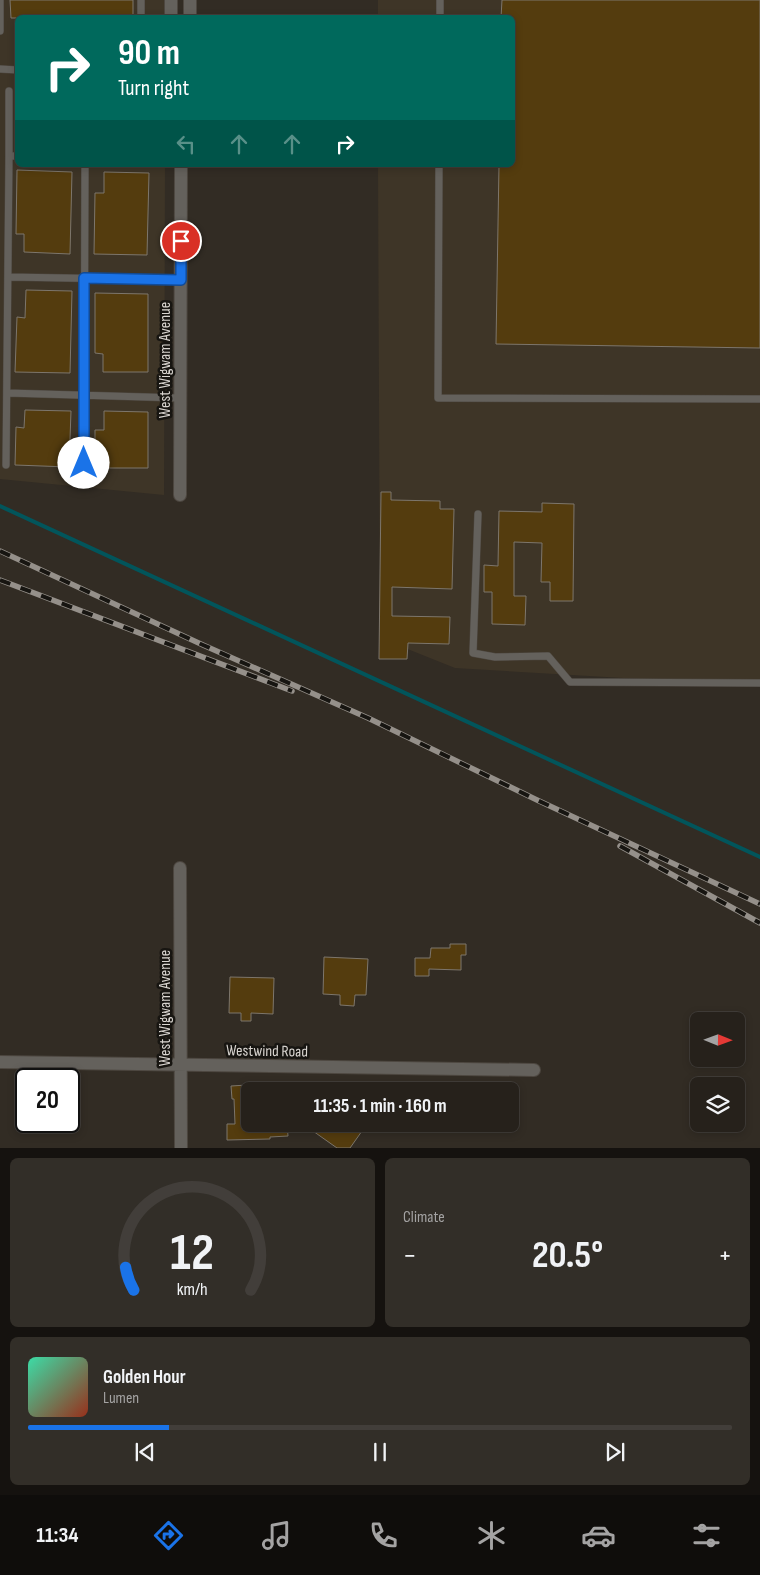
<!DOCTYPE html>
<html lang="en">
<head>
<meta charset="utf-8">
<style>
	body { margin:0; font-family:"Sofia Sans Condensed",sans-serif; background:#322e28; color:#f1f3f6; height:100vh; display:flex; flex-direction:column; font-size:19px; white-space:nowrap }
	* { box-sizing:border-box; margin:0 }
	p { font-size:16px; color:#a4a3a3 }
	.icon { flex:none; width:28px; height:28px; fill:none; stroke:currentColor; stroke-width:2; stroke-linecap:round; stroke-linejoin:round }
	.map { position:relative; height:1148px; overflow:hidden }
	.side { display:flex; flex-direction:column; gap:10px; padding:10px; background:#15120f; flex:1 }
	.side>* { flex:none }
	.top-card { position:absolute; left:15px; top:15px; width:500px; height:152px; border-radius:8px; box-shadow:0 2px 8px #0003,0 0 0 1px #423e3a; background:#00695c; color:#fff; overflow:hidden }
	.needle { width:32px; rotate:91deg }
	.fabs { position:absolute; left:690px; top:1012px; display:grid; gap:10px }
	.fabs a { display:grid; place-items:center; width:55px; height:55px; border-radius:8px; background:#26211b; box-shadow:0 2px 8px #0003,0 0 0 1px #423e3a; font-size:25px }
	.speed { position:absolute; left:15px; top:1068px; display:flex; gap:10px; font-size:25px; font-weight:700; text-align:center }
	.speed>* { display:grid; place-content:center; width:65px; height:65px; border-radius:50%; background:#26211b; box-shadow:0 2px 8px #0003,0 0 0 1px #423e3a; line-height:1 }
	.speed .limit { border:2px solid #111; border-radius:8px; background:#fff; color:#111 }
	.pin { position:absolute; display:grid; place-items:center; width:42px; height:42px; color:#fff; margin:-21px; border:2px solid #fff; border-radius:50%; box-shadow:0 1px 5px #0007 }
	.me { position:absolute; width:55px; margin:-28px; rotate:0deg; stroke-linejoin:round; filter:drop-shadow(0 0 4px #0008) }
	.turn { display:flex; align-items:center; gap:18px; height:105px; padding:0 20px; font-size:22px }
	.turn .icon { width:65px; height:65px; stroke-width:2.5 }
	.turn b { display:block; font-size:35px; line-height:42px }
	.lanes { display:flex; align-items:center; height:48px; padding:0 20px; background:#0003; justify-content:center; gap:25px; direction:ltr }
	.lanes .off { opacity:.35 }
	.big { font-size:38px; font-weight:700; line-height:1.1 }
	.side .tile { flex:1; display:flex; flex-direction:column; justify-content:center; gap:8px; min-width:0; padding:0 18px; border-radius:8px; background:#322e28 }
	.side .dial { align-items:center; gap:0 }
	.dial svg { height:130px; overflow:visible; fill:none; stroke:#423e3a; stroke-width:7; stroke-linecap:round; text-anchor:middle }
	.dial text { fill:#f1f3f6; stroke:none }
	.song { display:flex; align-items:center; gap:15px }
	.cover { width:60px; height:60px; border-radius:8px; background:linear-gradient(135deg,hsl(160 70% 55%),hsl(10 70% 35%)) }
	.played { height:5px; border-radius:2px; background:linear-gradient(90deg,#1a73e8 20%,#423e3a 20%) }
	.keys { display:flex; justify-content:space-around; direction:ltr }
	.heat { display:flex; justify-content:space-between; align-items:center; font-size:28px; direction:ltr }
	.side .tiles { flex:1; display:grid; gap:10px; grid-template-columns:1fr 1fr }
	.tile:last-child { grid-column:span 2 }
	.trip { position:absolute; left:241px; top:1082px; width:278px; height:50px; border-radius:8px; background:#26211b; box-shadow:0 2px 8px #0003,0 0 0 1px #423e3a; font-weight:700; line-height:50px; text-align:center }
	.tab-bar { display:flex; height:80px; justify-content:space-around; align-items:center; background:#0f0d0b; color:#a4a3a3 }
	.tab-bar .icon { width:35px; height:35px }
	.tab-bar .current { color:#1a73e8 }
	.tab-bar b { font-size:22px; color:#f1f3f6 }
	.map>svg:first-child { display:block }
</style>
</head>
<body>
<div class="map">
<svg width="760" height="1148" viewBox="0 0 760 1148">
	<rect width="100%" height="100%" fill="#322c24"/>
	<path fill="#3e3527" d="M0,0H166V17L18,18V165H165L164,495L0,479Z
		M378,0H760V686L455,668L380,638L378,165H512V18L378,17Z"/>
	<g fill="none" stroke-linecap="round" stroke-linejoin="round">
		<path stroke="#02555b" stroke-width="4" d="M0,506L760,857"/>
	</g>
	<path fill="#543c0e" stroke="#7d766c" d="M10,0H133V18H11Z
		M502,0H760V348L496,344L499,165H512V18H501Z
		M17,170L72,172L70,254L24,252V234H16Z
		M104,172L149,173L147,255L94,254L95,193H104Z
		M26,290L72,291L70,373L15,372L17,317L25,318Z
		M95,293L148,294V372H103V354L95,353Z
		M25,410L71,411L69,467L15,465L16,427L24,428Z
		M104,411L148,412V468H95V430H104Z
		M381,492H391V500L440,501V509H454L452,589L392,587V616L450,617L449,644L408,643L407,659H379Z
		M542,503L574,504L573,601H550V582H541L542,543L514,542V596H526L525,625L492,624V592H484V565L498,566L499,511L542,512Z
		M450,944H466V955H461V970L429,969V976H415V958H430L431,948H450Z
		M324,957L368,959L366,995H355L354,1006L340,1005V995L323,994Z
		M230,977L274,978L273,1014L251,1013V1021H241V1013H229Z
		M247,1085L248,1106H250V1124H287L288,1136L270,1137V1139L227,1140V1124H235L234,1099H232L231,1086Z
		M303,1124H351L362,1131L350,1148H337Z"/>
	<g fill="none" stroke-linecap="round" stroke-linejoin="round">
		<defs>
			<path id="lane" d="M141,18V0
				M440,18V0
				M0,31V0
				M0,69L18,70
				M9,91V156H18
				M439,165L438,398L760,399
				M8,277L181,280
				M7,393L180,398
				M84,463L85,165
				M6,465L9,156
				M478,514L473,653L495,657L548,656L570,682L760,683"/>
			<path id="street" d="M171,0V18
				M190,0V18
				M180,495L181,165
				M180,868L181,1148
				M0,1062L534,1070"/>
		</defs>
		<use href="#lane" stroke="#4d4740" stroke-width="8"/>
		<use href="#street" stroke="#4d4740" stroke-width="14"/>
		<use href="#lane" stroke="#64615c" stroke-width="7"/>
		<use href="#street" stroke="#64615c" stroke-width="12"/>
		<defs>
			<path id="rail" d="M0,551L203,645L368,718L537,800L760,904
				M0,580L292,691
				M620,846L760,923"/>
		</defs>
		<use href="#rail" stroke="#95908a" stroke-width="5.5"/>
		<use href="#rail" stroke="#171511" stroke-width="4" stroke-dasharray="11" stroke-linecap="butt"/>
	</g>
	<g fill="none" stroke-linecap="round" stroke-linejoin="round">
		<defs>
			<path id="route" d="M84,463V278L181,280V241"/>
		</defs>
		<use href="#route" stroke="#114b97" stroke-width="12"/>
		<use href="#route" stroke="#1a73e8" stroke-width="9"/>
	</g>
	<g text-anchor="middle" stroke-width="5" stroke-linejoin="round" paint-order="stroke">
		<g font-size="16" fill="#d9d5d0" stroke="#171511">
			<text transform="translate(164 360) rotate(-90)" y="6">West Wigwam Avenue</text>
			<text transform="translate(164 1008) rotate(-90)" y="6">West Wigwam Avenue</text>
			<text transform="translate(267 1050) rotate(1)" y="6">Westwind Road</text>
		</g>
	</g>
</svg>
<div class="fabs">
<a><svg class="needle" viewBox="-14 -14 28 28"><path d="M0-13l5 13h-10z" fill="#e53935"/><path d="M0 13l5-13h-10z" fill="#a4a3a3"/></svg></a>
<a><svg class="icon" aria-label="layers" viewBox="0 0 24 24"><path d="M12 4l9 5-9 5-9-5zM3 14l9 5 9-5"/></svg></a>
</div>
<div class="speed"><div class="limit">20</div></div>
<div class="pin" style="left:181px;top:241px;background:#d93025"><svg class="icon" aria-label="arrive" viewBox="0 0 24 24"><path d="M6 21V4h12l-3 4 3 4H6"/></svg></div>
<svg class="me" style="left:84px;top:463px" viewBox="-20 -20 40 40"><circle r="19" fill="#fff"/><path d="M0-13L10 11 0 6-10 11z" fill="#1a73e8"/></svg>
<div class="trip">11:35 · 1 min · 160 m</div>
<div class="top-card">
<div class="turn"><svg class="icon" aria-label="right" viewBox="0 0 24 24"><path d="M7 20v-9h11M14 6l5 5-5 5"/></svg><div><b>90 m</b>Turn right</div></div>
<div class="lanes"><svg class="icon off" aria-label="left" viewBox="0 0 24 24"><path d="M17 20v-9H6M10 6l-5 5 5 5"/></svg><svg class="icon off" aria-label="ahead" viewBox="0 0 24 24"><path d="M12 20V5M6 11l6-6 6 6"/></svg><svg class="icon off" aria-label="ahead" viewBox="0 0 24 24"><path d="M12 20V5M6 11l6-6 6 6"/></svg><svg class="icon" aria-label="right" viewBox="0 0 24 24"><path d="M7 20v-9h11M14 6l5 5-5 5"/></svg></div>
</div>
</div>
<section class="side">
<div class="tiles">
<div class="tile dial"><svg viewBox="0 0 100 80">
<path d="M14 69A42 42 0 1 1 86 69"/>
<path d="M14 69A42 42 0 0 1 9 55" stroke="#1a73e8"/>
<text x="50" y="56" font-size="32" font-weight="700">12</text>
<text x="50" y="72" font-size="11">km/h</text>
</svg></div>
<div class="tile"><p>Climate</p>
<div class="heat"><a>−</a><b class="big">20.5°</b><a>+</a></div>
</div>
<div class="tile">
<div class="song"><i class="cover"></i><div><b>Golden Hour</b><p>Lumen</p></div></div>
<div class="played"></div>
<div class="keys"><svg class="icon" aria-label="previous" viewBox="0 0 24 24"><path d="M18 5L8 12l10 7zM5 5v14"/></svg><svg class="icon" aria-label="pause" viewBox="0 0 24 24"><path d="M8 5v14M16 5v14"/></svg><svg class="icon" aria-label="next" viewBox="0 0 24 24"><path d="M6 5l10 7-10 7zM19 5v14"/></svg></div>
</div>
</div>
</section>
<nav class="tab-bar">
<b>11:34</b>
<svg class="icon current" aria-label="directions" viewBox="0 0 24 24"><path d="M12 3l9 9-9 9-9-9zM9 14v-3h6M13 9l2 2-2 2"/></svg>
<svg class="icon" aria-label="music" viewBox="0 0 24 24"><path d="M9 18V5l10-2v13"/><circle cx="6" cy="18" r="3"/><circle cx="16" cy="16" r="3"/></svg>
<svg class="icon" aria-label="phone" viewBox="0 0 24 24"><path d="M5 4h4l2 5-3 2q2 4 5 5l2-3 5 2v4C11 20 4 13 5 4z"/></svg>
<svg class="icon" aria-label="climate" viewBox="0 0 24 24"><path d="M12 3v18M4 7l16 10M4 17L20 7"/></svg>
<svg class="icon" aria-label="car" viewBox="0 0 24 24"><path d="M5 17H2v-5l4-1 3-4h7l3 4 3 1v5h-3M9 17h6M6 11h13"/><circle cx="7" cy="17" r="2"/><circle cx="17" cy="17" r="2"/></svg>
<svg class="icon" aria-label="filters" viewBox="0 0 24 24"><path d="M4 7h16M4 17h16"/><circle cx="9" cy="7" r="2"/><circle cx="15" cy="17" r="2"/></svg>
</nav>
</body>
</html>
